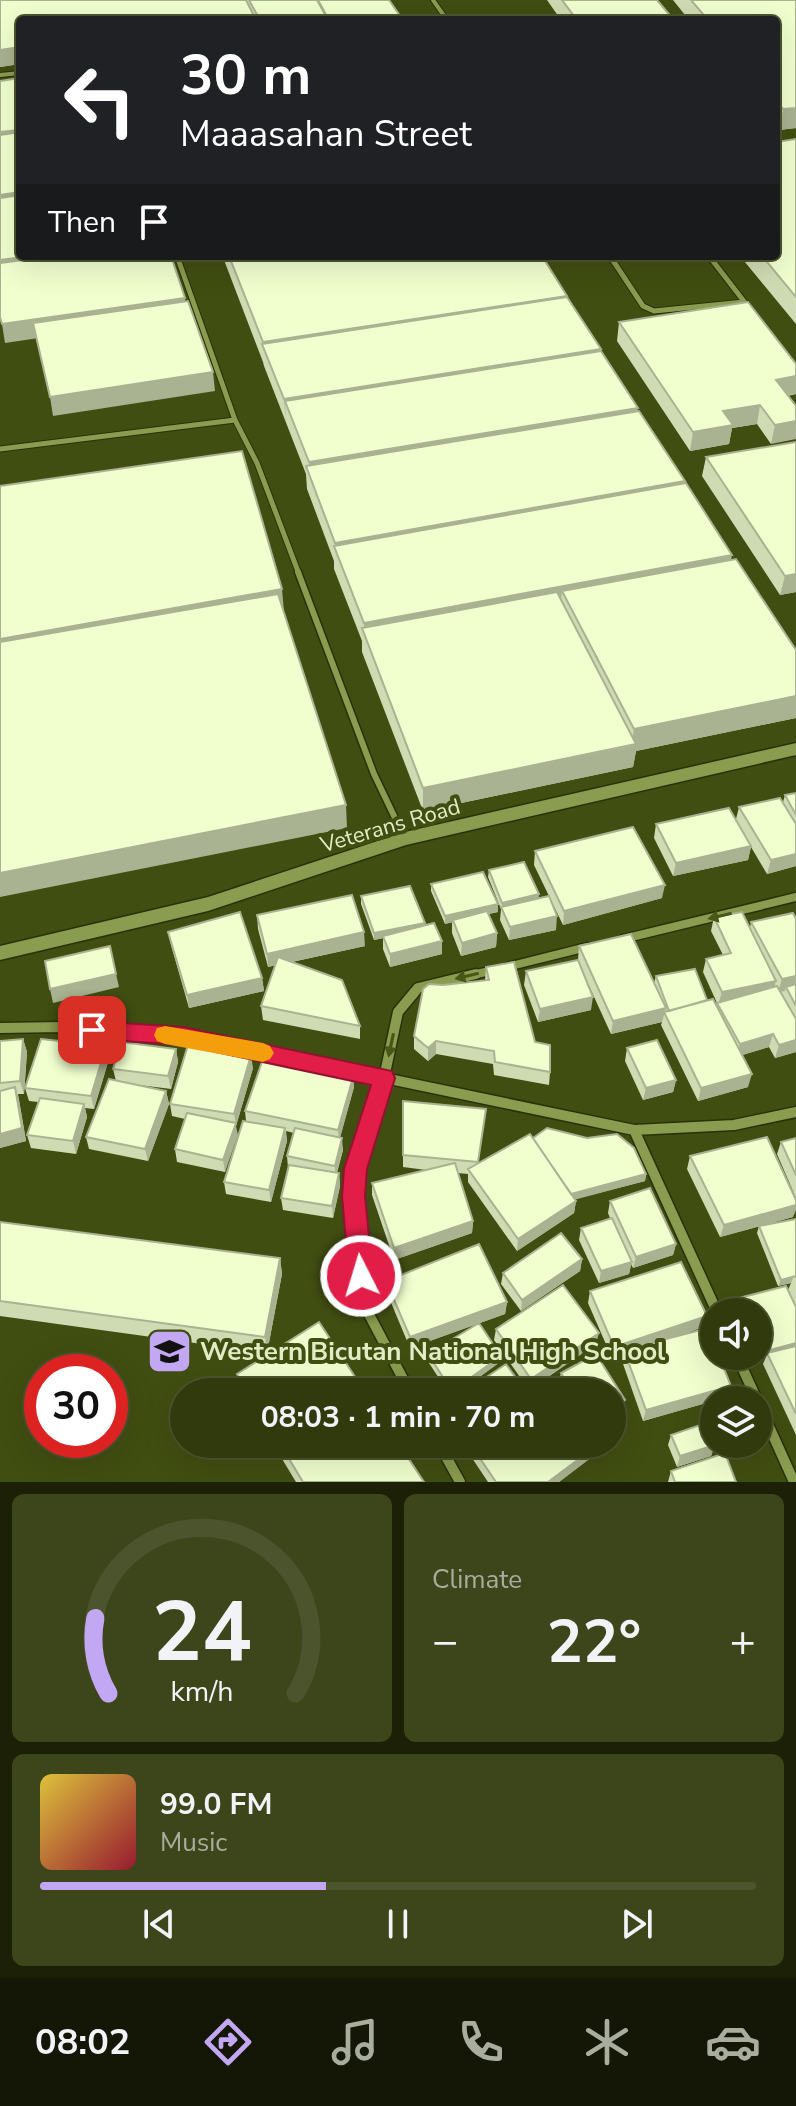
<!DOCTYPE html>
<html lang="en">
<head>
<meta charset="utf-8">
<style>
	body { margin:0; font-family:"Nunito Sans",sans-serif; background:#3d451b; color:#f1f3f6; height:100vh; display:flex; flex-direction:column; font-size:30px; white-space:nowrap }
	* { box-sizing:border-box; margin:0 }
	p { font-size:26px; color:#a8ad9d }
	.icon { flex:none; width:44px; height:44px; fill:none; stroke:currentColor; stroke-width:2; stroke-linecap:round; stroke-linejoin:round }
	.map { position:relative; height:1482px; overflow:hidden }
	.drawer { display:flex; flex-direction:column; gap:12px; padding:12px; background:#1b2007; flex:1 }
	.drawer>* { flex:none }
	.top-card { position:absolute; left:16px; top:16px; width:764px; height:244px; border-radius:8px; box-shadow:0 8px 32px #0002,0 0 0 2px #4c542e; background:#202124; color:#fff; overflow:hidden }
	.buttons { position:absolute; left:700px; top:1298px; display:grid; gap:16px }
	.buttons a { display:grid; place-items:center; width:72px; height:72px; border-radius:50%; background:#313a0d; box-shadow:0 8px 32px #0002,0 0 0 2px #4c542e; font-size:40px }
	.speed { position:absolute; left:24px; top:1354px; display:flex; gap:16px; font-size:40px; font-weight:700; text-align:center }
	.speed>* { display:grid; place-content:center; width:104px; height:104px; border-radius:50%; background:#313a0d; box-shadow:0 8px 32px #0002,0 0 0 2px #4c542e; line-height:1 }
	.speed .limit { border:12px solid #d22; background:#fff; color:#111 }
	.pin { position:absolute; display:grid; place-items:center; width:68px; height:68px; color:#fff; margin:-34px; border-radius:16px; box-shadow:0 4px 12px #0006 }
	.me { position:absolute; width:88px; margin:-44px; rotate:355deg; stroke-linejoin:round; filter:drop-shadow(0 0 6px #0008) }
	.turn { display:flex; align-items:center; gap:28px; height:168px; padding:0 32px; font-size:36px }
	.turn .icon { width:104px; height:104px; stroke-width:2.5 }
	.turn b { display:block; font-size:56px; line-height:68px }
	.then { display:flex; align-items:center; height:76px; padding:0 32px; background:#0003; gap:16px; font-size:30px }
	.big { font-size:60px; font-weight:700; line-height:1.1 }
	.drawer .widget { flex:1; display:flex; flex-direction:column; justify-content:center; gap:12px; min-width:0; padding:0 28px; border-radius:12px; background:#3d451b }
	.drawer .dial { align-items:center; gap:0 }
	.dial svg { height:208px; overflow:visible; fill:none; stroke:#4c542e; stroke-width:7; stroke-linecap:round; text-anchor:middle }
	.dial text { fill:#f1f3f6; stroke:none }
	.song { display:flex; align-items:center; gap:24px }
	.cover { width:96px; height:96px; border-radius:12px; background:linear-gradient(135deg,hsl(50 70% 55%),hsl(350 70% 35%)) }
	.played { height:8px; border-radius:4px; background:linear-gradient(90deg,#c2a7f2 40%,#4c542e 40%) }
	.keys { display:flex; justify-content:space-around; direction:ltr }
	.heat { display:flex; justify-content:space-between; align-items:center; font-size:44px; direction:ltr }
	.drawer .tiles { flex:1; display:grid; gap:12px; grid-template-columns:1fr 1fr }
	.widget:last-child { grid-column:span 2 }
	.trip { position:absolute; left:170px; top:1378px; width:456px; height:80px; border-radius:40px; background:#313a0d; box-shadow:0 8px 32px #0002,0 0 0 2px #4c542e; font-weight:700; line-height:80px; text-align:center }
	.dock { display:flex; height:128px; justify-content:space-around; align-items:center; background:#141705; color:#a8ad9d }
	.dock .icon { width:56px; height:56px }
	.dock .selected { color:#c2a7f2 }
	.dock b { font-size:36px; color:#f1f3f6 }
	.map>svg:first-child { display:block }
</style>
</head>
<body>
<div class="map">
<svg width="796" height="1482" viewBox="0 0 796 1482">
	<rect width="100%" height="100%" fill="#414e11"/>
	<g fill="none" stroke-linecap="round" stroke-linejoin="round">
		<defs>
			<path id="lane-far2" d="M433,0L447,20
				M0,75L20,73"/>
			<path id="lane-far1" d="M177,256L235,420L257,463L299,574
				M610,256L643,306L654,311L744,302
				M709,256L746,304
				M0,449L235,420"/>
			<path id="lane" d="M298,572L374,774L405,839"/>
			<path id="street-far1" d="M623,939L796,897
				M507,967L587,947
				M468,976L494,970"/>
			<path id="street" d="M0,1028L62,1027L183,1036L634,1130L734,1125L796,1112
				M634,1130L717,1312
				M737,1356L757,1400
				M410,1392L363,1303L354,1196L355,1169L384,1078L398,1012L418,988L476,974
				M758,1402L794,1482
				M439,1444L460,1482"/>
			<path id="secondary" d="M796,743V755L406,845L208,911L0,960V946L208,897L405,832Z"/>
		</defs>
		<use href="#lane-far2" stroke="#293207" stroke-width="6"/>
		<use href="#lane-far1" stroke="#293207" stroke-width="7"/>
		<use href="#lane" stroke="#293207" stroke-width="9"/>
		<use href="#street-far1" stroke="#293207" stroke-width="11"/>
		<use href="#street" stroke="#293207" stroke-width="13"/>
		<use href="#secondary" stroke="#293207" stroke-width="3"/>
		<use href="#lane-far2" stroke="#899c4f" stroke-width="4"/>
		<use href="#lane-far1" stroke="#899c4f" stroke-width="5"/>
		<use href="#lane" stroke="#899c4f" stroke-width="6"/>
		<use href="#street-far1" stroke="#899c4f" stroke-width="8"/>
		<use href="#street" stroke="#899c4f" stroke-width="10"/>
		<use href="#secondary" fill="#899c4f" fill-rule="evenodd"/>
	</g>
	<path fill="#cfdbb2" d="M0,0H389L403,20H20V64L0,67Z
		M547,0H657L674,20H561Z
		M673,0H796V128L779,130L776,126V20H689Z
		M796,139V324L740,256H776Z
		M224,256H542L637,411L685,481L684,484L731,560L796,650V718L636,751L633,767L423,811L362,652V641L334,569V561L307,489L306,474L264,366L263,362L224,260Z
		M619,322L796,364V394L788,396L771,444L757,424L732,428L729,444L690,451L617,341Z
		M796,442V592L780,595L702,476L706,457Z
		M796,793V866L767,874L751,847L748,860L673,876L654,838L656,824L736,819L739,807L783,802L785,795Z
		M535,851L662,898L563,925L534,865Z
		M489,870L539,894L538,898L556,930L509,940L500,920L501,909L488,877Z
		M431,884L498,904V912L488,914L497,933L496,947L461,956L452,933V922L445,924L431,891Z
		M361,896L425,923V925L442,941V954L390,967L383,949V938L374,940L361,904Z
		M257,915L365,946L292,962L360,1026V1039L263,1020L261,1006L276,965L268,967L258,929Z
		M796,915V1052L775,1058L769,1047L742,1055L748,1087L698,1101L661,1025L662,1022L611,1034L585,977L591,1010L538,1022L524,985L526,971L578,960L579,946L654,983L656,976L707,1000L717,1006V1003L703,972L706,959L723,955L711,931L714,917L750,928L751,922L795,917Z
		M168,932L262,978L264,991L189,1008L171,945Z
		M486,967L535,1042L550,1072L549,1085L494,1075L493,1064L436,1054L428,1061L414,1049V1036L443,985L485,981Z
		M23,1039L27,1052L24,1094H18L26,1141L0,1148V1041Z
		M106,1046L109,1059L94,1109L85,1108L87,1117L76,1154L31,1148L27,1135L38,1102L29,1101L25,1088Z
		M627,1048L676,1080L673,1092L643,1100L625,1061Z
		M176,1049L178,1062L171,1089L131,1084L166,1091L169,1104L148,1161L89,1149L86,1137L116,1081L113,1069Z
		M253,1068L236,1126L225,1172L177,1162L175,1149L185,1119L172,1116L170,1104Z
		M354,1074V1087L340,1137L343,1150L337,1173H339L340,1186L333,1218L283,1210L281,1198L288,1168L287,1156L294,1133L286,1131L287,1141L271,1202L226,1194L224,1182L246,1121L245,1111Z
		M403,1101L486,1109L478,1164L533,1138L646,1174L645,1181L575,1199L576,1201L574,1213L517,1251L468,1182V1174L458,1173L473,1221L472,1233L394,1260L372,1195V1183L426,1170L403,1167Z
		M796,1138V1198L777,1154L781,1142Z
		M690,1156L793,1217L720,1237L687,1169Z
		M610,1201L676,1244L673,1255L633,1268L631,1264L629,1274L599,1283L579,1240L581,1228L610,1218L608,1213Z
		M796,1219V1306L788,1290L791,1283L778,1286L757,1233L759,1226Z
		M0,1222L280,1258L282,1274L267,1353L0,1316Z
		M582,1259L580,1271L521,1311L501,1284L503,1273Z
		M386,1281L507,1302L505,1314L410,1348L387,1293Z
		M590,1291L703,1327L675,1337L727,1397L643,1421L622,1361L623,1354L612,1358L588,1303Z
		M739,1298L796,1307V1435L763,1364L766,1357L760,1358L758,1353V1312H740L737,1304Z
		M496,1329L596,1344L529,1390L494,1340Z
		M428,1354L500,1362L459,1392H448L427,1360Z
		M596,1354L625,1400L623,1411L612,1416V1392H551L560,1386L558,1384L561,1373Z
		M237,1374L365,1392H242Z
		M671,1435L715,1445L711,1456L677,1467L668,1445Z
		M273,1444H399L424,1482H296Z
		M476,1444H603L601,1450L559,1482H488L472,1458L473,1448L477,1445Z
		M671,1471L736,1482H668Z"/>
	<path fill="#a9b291" d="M20,47V64L0,67V50Z
		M796,108V128L779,130L783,109Z
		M20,130V147L0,150V132Z
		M20,192V211L0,201V195Z
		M31,256H165L0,279V260Z
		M567,296L565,318L263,346V342Z
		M185,298L187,316L5,343L2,324Z
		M601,349L598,372L285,401L286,422L284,399Z
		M213,372L215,391L53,416L50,397Z
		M796,376V394L772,398L776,380Z
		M760,405L757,424L732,428L729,444L690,451L693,432L723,411Z
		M638,408L635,431L310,477L309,462Z
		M796,421V439L771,444L775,425Z
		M685,481L681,504L336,551L335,543Z
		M732,555L727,578L562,591L560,609L364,634V623Z
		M796,574V592L780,595L785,576Z
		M282,589L284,612L0,663V639Z
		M796,696V718L636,751L633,767L423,811V788L631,746L634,729Z
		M346,805L347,828L0,897V873Z
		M751,846L748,860L673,876L676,863Z
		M796,854V866L767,874L771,860Z
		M665,885L662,898L563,925L564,911Z
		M539,894L538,902L502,910V903Z
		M498,904V912L445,924V916Z
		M557,916L556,930L509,940L510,927Z
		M425,923V930L374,940V933Z
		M364,932L365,946L268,967L267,954Z
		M497,933L496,947L461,956L462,943Z
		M442,941V954L390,967V954Z
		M116,974L119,987L53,1003L50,989Z
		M796,976V988L786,987L785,991L778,992L782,979Z
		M262,978L264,991L189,1008L187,995Z
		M776,981L772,994L718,1005L722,992Z
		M593,997L591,1010L538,1022L540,1009Z
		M666,1008L662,1022L611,1034L613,1021Z
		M773,1034L769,1047L736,1057L740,1044Z
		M23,1039L27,1052L24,1094L20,1081Z
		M796,1040V1052L775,1058L779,1045Z
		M436,1041V1054L428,1061V1048Z
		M106,1046L109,1059L94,1109L91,1096Z
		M176,1049L178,1062L171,1089L168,1076Z
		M251,1055L253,1068L236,1126L238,1135L225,1172L223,1160L236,1124L234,1114Z
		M354,1074V1087L339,1142L338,1130Z
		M752,1074L748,1087L698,1101L701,1088Z
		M676,1080L673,1092L643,1100L646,1088Z
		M15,1087L19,1100L26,1141L0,1148V1134Z
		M166,1091L169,1104L148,1161L145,1149Z
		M84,1104L87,1117L76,1154L73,1141Z
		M285,1128L287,1141L271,1202L269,1190Z
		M342,1138L343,1150L335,1178V1166Z
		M339,1173L340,1186L333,1218L332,1206Z
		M646,1174L645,1181L566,1202L567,1195Z
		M576,1201L574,1213L517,1251L518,1239Z
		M796,1205V1210L793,1217L720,1237L724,1225Z
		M473,1221L472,1233L394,1260V1248Z
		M676,1244L673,1255L633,1268L636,1257Z
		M280,1258L282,1274L267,1353L265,1337Z
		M582,1259L580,1271L521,1311L522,1300Z
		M632,1262L629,1274L599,1283L601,1271Z
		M796,1276L793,1278L791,1283L778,1286L781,1280Z
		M507,1302L505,1314L410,1348V1337Z
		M707,1316L703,1327L626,1353L624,1350L623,1354L612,1358L614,1347Z
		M599,1333L596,1344L529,1390L531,1379Z
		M796,1343V1348L767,1353L766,1357L760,1358L763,1352Z
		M501,1356L500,1362L459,1392H452Z
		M731,1386L727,1397L643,1421L646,1410Z
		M625,1400L623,1411L612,1416V1407Z
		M599,1444H603L601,1450L559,1482H548Z
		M715,1445L711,1456L677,1467L680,1456Z"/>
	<path fill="#f1ffcf" stroke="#a9b291" stroke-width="2" d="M0,0H246L256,20H20V47L0,50Z
		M249,0H317L328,20H260Z
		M318,0H389L403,20H329Z
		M562,0H657L674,20H577Z
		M691,0H796V108L783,109L776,101V20H708Z
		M20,78V130L0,132V81Z
		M20,132V192L0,195V135Z
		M796,139V297L762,256H776V142Z
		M20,195V256H31L0,260V198Z
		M54,256H171L185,298L2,324L0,317V263Z
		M229,256H542L567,296L263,342Z
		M567,297L601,349L284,399L262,344Z
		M188,301L213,372L50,397L33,323Z
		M748,302L796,364V376L776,380L796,406V421L775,425L760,405L723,411L733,425L693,432L619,322Z
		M601,351L638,408L309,462L285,401Z
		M639,411L685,481L335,543L306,466Z
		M796,442V574L785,576L706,457Z
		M242,451L282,589L0,639V486Z
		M686,483L732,555L364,623L334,546Z
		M736,559L796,650V696L634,729L562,591Z
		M557,592L636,744L423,788L362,628Z
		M278,594L346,805L0,873V642Z
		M796,793V815L785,795Z
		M780,798L796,824V854L771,860L739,807Z
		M729,808L751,846L676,863L656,824Z
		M633,827L665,885L564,911L535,851Z
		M524,862L539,894L502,903L489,870Z
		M483,872L498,904L445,916L431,884Z
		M410,886L425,923L374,933L361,896Z
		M352,895L364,932L267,954L257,915Z
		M549,896L557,916L510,927L501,907Z
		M487,911L497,933L462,943L453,920Z
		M240,912L262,978L187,995L168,932Z
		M742,912L776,981L722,992L706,959L731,953L714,917Z
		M793,913L796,919V976L782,979L751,922Z
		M434,923L442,941L390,954L383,936Z
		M631,934L666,1008L613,1021L579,946Z
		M110,946L116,974L50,989L45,961Z
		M278,957L342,980L360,1026L261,1006Z
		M578,960L593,997L540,1009L526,971Z
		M514,962L535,1042L550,1045V1072L495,1062L494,1051L436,1041L428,1048L414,1036L423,989L429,984L443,985L489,980L486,967Z
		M695,969L707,1000L669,1011L656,976Z
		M796,984V1006L786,987Z
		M777,986L796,1019V1040L779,1045L773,1034L740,1044L717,1003Z
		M713,999L752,1074L701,1088L664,1012Z
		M23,1039L20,1081L0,1083V1041Z
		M41,1039L106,1046L91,1096L25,1088Z
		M657,1040L676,1080L646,1088L627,1048Z
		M121,1042L176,1049L168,1076L113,1069Z
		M188,1045L251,1055L234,1114L170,1104Z
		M264,1056L354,1074L338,1130L245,1111Z
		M109,1079L166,1091L145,1149L86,1137Z
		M15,1087L22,1128L0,1134V1091Z
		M40,1098L84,1104L73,1141L27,1135Z
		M403,1101L486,1109L478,1162L403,1155Z
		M187,1113L236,1123L223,1160L175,1149Z
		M243,1121L285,1128L269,1190L224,1182Z
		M295,1128L342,1138L335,1166L287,1156Z
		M547,1128L587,1138L617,1134L634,1148L646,1174L571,1194L533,1138Z
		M530,1134L576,1201L518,1239L468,1169Z
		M767,1137L796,1200V1205L724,1225L690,1156Z
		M796,1138V1175L781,1142Z
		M455,1163L473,1221L394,1248L372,1183Z
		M289,1165L339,1173L332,1206L281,1198Z
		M650,1188L676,1244L636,1257L610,1201Z
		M612,1218L632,1262L601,1271L581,1228Z
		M796,1219V1276L781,1280L759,1226Z
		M0,1222L280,1258L265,1337L0,1301Z
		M561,1233L582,1259L522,1300L503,1273Z
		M479,1244L507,1302L410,1337L386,1281Z
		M681,1262L707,1316L614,1347L590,1291Z
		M563,1285L599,1333L531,1379L496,1329Z
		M786,1286L796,1307V1343L763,1352L758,1342V1312H745L739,1298Z
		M319,1322L365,1392H248L237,1374Z
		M479,1323L501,1356L452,1391L428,1354Z
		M708,1328L714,1343V1356H719L731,1386L646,1410L624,1350Z
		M796,1346V1414L767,1353Z
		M596,1354L625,1400L612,1407V1392H572L561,1373Z
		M506,1364L526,1392H464Z
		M560,1386L565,1392H551Z
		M706,1423L715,1445L680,1456L671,1435Z
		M280,1444H399L424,1482H303Z
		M479,1444H599L548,1482H496L473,1448Z
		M725,1453L736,1482H675L671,1471Z"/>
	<defs><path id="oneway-solid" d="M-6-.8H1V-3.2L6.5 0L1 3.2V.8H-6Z" transform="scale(2)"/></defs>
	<g fill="#485617">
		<use href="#oneway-solid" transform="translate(720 916) rotate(167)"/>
		<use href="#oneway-solid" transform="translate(467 976) rotate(167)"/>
		<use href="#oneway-solid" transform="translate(391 1045) rotate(102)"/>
	</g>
	<path fill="#e11d48" stroke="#92132f" stroke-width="2" d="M92,1021L183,1027L392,1071L395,1078L367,1169L365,1196L373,1276L369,1284L361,1287L352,1284L349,1276L342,1196L344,1169L371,1085L183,1045L92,1039L84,1036L81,1030L84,1023Z"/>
	<path fill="#f59e0b" d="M165,1026L263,1043L270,1046L274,1053L270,1059L263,1062L165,1044L157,1041L154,1035L157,1028Z"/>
	<defs>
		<symbol id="school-square" viewBox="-11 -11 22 22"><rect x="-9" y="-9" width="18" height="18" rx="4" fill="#c2a7f2" stroke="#414e11"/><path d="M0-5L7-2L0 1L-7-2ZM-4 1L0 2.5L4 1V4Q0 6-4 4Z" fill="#111"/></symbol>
	</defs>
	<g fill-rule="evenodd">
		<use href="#school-square" x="144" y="1326" width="51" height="51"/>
	</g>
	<g text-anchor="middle" stroke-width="8" stroke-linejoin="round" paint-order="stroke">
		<g font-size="22" fill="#e2edc6" stroke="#414e11">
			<text transform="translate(390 825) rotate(-16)" y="8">Veterans Road</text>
		</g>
		<g font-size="26" font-weight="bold" fill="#e2edc6" stroke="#414e11" text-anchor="start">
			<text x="200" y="1360">Western Bicutan National High School</text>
		</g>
	</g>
</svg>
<div class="buttons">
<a><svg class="icon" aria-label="sound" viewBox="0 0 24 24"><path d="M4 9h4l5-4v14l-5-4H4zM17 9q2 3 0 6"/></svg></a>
<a><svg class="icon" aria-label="layers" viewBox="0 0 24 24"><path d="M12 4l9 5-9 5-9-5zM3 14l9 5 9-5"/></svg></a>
</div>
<div class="speed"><div class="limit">30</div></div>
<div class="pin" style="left:92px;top:1030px;background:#d93025"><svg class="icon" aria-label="arrive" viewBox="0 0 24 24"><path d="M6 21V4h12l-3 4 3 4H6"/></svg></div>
<svg class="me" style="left:361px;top:1276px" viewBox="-20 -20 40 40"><circle r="17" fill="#e11d48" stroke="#fff" stroke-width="3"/><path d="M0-11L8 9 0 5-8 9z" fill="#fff"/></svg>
<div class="trip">08:03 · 1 min · 70 m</div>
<div class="top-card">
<div class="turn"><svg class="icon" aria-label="left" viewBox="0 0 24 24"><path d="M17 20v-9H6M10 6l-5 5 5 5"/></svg><div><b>30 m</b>Maaasahan Street</div></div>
<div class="then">Then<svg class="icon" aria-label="arrive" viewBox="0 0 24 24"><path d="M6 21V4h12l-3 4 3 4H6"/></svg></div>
</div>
</div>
<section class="drawer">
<div class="tiles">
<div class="widget dial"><svg viewBox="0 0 100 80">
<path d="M14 69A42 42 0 1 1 86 69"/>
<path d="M14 69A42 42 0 0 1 9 40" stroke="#c2a7f2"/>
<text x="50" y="56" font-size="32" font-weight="700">24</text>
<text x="50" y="72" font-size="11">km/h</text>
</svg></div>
<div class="widget"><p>Climate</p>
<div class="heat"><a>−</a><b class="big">22°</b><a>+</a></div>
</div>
<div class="widget">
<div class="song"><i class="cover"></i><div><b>99.0 FM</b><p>Music</p></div></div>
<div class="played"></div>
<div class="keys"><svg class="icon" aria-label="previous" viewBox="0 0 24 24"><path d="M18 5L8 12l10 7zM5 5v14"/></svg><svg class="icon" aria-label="pause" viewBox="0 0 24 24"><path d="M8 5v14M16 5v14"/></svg><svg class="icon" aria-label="next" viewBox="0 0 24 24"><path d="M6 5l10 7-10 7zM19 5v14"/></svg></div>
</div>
</div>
</section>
<nav class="dock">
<b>08:02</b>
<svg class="icon selected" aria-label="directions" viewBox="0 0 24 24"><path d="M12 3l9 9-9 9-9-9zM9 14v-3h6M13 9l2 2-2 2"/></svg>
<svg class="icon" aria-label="music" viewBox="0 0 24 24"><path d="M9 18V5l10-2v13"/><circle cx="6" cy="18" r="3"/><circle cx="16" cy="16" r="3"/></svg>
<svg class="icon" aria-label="phone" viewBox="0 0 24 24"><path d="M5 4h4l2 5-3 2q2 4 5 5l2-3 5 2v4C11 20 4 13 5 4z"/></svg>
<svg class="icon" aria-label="climate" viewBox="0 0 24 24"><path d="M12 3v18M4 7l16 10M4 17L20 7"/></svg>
<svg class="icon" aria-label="car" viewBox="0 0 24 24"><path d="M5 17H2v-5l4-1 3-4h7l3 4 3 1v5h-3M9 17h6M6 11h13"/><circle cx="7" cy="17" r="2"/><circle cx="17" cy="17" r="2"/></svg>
</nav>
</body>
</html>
